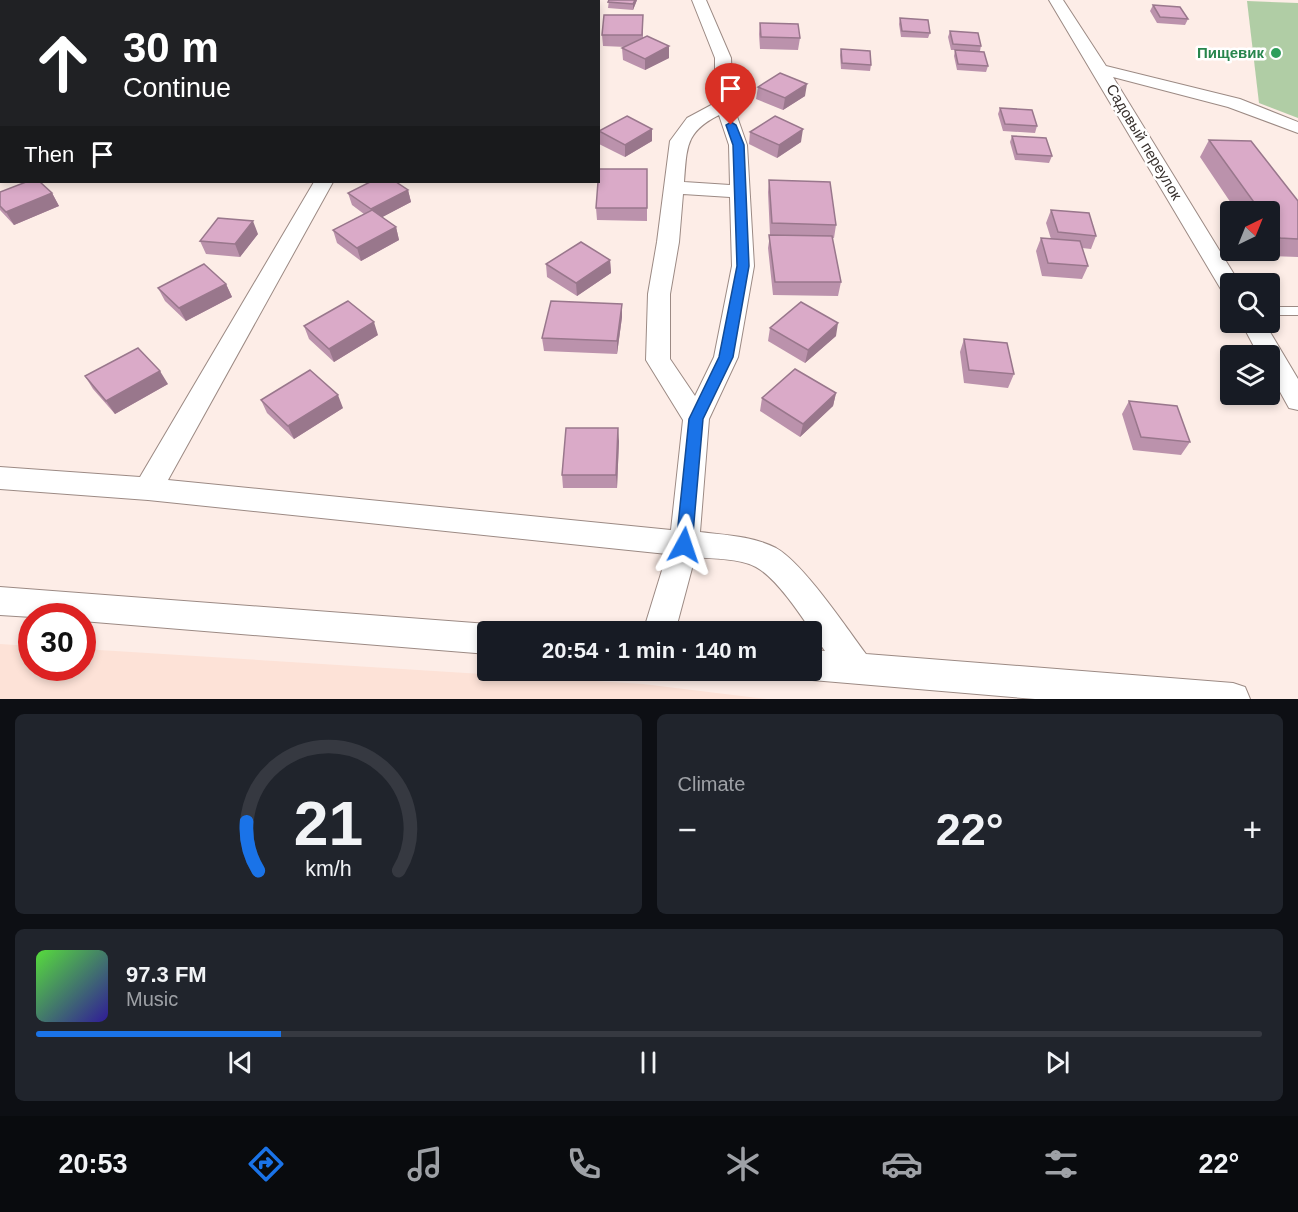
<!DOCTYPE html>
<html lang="en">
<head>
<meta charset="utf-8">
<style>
	body { margin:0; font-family:Arial,sans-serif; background:#20242c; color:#f1f3f6; height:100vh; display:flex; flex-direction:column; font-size:22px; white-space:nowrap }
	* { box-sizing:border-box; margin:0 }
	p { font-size:20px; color:#9ea1a6 }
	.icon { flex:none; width:33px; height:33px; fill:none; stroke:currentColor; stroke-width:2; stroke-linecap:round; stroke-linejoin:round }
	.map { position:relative; height:699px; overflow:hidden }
	.drawer { display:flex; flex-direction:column; gap:15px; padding:15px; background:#0d0f14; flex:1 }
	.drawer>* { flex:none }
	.guide { position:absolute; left:0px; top:0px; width:600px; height:183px; box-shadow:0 3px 9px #0003; background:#202124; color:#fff; overflow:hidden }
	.needle { width:39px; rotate:43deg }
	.fabs { position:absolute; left:1220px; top:201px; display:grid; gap:12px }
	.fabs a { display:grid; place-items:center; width:60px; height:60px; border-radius:6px; background:#171b24; box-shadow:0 3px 9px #0003; font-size:30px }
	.speed { position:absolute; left:18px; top:603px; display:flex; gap:12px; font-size:30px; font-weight:700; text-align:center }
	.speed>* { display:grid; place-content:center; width:78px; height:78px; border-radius:50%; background:#171b24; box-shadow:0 3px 9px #0003; line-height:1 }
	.speed .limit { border:9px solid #d22; background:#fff; color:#111 }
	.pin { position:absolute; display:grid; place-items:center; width:51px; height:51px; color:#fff; margin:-62px -26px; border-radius:50% 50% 50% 0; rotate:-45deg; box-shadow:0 0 6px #0007 }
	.pin .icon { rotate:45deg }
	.me { position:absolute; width:66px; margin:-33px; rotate:5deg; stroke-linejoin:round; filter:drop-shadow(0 0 4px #0008) }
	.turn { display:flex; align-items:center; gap:21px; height:126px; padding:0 24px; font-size:27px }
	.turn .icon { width:78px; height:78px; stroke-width:2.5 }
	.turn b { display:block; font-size:42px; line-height:51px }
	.then { display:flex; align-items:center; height:57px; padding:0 24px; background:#0003; gap:12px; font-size:22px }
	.big { font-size:45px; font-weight:600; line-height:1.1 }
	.drawer .card { flex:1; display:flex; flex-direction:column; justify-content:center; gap:9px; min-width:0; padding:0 21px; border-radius:9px; background:#20242c }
	.drawer .dial { align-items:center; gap:0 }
	.dial svg { height:156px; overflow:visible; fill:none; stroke:#363941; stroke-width:7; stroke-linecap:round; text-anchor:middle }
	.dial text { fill:#f1f3f6; stroke:none }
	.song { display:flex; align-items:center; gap:18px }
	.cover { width:72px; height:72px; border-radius:9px; background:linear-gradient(135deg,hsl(110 70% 55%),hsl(250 70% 35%)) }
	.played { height:6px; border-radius:3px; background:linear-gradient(90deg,#1a73e8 20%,#363941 20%) }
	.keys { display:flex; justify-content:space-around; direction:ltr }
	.heat { display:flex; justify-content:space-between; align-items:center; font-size:33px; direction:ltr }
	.drawer .tiles { flex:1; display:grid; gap:15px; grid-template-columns:1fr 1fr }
	.card:last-child { grid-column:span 2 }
	.trip { position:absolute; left:477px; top:621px; width:345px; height:60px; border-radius:6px; background:#171b24; box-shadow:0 3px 9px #0003; font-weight:600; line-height:60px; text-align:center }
	.dock { display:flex; height:96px; justify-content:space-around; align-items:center; background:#090b0e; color:#9ea1a6 }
	.dock .icon { width:42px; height:42px }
	.dock .selected { color:#1a73e8 }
	.dock b { font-size:27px; color:#f1f3f6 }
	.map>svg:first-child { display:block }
</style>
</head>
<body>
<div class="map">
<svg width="1298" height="699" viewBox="0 0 1298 699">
	<rect width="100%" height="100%" fill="#fdede7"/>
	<path fill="#fde2d7" d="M0,644L31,646L32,668H82L83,649L643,684L767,699H0Z"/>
	<path fill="#b0cda5" d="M1247,1L1298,3V118L1259,103Z"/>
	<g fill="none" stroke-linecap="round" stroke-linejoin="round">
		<defs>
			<path id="service" d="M1269,307H1298V315H1269Z"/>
			<path id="minor" d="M162,0H177L161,2Z
				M421,0H435L420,2Z
				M692,0H706L731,58L733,105L747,145L754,266L738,357L709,419L700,532C725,535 753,536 776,548C803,563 846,627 866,654L1233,683L1245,687L1250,699H1035L812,680L801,676L798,670H812V650L825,651C809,628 780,580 756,567C739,558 714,559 695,557L675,632H643L667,554L148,500L0,489V467L140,477L314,182H333L168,480L671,530L683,420L646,360L648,294L657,242L670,141L687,118L715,103V58ZM719,115L729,145L730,185L684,182C687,147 685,132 719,115ZM683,194L730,197L732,266L714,357L695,396L670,359V294L679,242Z
				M1049,0H1063L1106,66L1240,99L1298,122V133L1228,107L1113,77L1240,284H1230V293L1222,291L1219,286Z
				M2,148V160L0,161V149Z
				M1241,322H1264L1298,379V410L1289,408L1269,372V356H1259Z
				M0,587L488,624L499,629L501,632H488V654L82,621V616L32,617L0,615Z"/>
		</defs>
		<use href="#service" stroke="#9c8a84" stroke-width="2"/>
		<use href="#minor" stroke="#9c8a84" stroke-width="2"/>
		<use href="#service" fill="#fff" fill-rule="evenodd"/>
		<use href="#minor" fill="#fff" fill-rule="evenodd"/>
	</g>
	<path fill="#bb92ac" d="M609,0H637L633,10L608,8Z
		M1153,5L1188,19L1185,25L1157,23L1150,11Z
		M643,15V38L669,46V58L645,70L623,60L622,48L626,47L603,46L602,35Z
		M900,18L930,33L928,38L901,37L899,24Z
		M760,23L800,38L798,50L760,49L759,34Z
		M950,31L981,46L980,51L988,66L986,72L957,70L954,56L955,50H951L948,37Z
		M841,49L871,65L870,71L841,69L840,55Z
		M758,87L805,96L783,110L756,99Z
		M1000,108L1037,126L1035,133L1003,131L998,114Z
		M652,129V141L625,157L599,144V131Z
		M750,132L801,142L777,158L749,144Z
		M1012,136L1052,156L1049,163L1015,160L1010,142Z
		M1209,140L1298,201V257L1268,256L1264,250H1269V212H1237L1200,157Z
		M647,169V221L597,220L596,208Z
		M769,180L836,225L834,238H832L841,282L838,296L773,295L768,248L770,235L768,192Z
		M408,190L411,202L382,217L396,227L399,240L361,261L337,243L333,230L364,214L352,205L348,193Z
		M0,192L52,193L59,206L14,225L0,210Z
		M1051,210L1096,236L1091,249L1082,248L1088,266L1082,279L1042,276L1036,251L1041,238L1051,239L1046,223Z
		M258,234L240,257L206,254L200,241Z
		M610,260L611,273L577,296L547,277L546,264Z
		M226,284L232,297L186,321L165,301L158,288Z
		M622,304V317L617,354L544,351L542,338Z
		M304,326L378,335L334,362L309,339Z
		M770,328L836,336L805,363L768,341Z
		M964,339L1014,374L1008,388L964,383L960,352Z
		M85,376L168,384L115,414L93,389Z
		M836,393L833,406L800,437L760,411L762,398Z
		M261,400L343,408L294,439L267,413Z
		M1129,401L1190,442L1181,455L1133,450L1122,414Z
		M619,441L617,488H563L562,475Z"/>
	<path fill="#99778c" d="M407,0H417V2H403Z
		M635,0H637L633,10V4Z
		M669,46V58L645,70V59Z
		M807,84L805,96L783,110L785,98Z
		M0,116L2,118V127H0Z
		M652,129V141L625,157V145Z
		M803,129L801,142L777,158L779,145Z
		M408,190L411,202L375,221L371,209Z
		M52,193L59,206L14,225L6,212Z
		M253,221L258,234L240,257L235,244Z
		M396,227L399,240L361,261L357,248Z
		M610,260L611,273L577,296L576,283Z
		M226,284L232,297L186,321L179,308Z
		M622,304V317L617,354V341Z
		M374,322L378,335L334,362L329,349Z
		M838,323L836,336L805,363L808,350Z
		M160,371L168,384L115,414L106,401Z
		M836,393L833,406L800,437L803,424Z
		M338,395L343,408L294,439L288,426Z
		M618,428L619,441L617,488L616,475Z"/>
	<path fill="#daaac8" stroke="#99778c" stroke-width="1.5" d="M115,0H130L132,2H111Z
		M377,0H407L403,2H380Z
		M609,0H635L633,4L608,2Z
		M1153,5L1180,7L1188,19L1160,17Z
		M604,15H643L642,35H602Z
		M900,18L928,20L930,33L902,31Z
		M760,23L798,24L800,38L761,37Z
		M950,31L978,33L981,46L953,44Z
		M647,36L669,46L645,59L622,48Z
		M841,49L870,51L871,65L842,63Z
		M955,50L984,52L988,66L958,64Z
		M780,73L807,84L785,98L758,87Z
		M1000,108L1032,110L1037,126L1005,124Z
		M627,116L652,129L625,145L599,131Z
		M775,116L803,129L779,145L750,132Z
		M1012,136L1046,138L1052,156L1017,154Z
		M1209,140L1251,141L1298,201V239L1280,238L1269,223V212H1261Z
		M599,169H647V208H596Z
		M769,180L830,182L836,225L772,223Z
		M26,182H40L52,193L6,212L0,206V192Z
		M370,182H396L408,190L371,209L348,193Z
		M372,210L396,227L357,248L333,230Z
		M1051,210L1089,213L1096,236L1058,232Z
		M218,218L253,221L235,244L200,241Z
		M769,235L832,236L841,282H775Z
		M1041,238L1080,241L1088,266L1048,263Z
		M581,242L610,260L576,283L546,264Z
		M204,264L226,284L179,308L158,288Z
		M348,301L374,322L329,349L304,326Z
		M551,301L622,304L617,341L542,338Z
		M801,302L838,323L808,350L770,328Z
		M964,339L1007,343L1014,374L969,370Z
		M138,348L160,371L106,401L85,376Z
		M795,369L836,393L803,424L762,398Z
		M310,370L338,395L288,426L261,400Z
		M1129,401L1177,406L1190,442L1141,437Z
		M566,428H618L616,475H562Z"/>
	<path fill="#1a73e8" stroke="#114b97" stroke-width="1.5" d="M731,122L736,125L744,145L749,266L733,357L703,419L692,545L690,550L684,552L678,550L676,545L689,419L719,357L737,266L733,145L726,125Z"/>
	<circle fill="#2e9e5b" stroke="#fff" stroke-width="2" cx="1276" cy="53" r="6"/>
	<g text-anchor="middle" stroke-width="5" stroke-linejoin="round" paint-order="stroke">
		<g font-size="15" font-weight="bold" fill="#27864d" stroke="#fff" text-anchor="end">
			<text x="1264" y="58">Пищевик</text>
		</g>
		<g font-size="15" fill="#37302d" stroke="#fff">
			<text transform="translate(1144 142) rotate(59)" y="5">Садовый переулок</text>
		</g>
	</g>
</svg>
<div class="fabs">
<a><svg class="needle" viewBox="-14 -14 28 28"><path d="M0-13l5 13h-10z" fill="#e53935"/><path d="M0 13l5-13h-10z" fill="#9ea1a6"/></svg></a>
<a><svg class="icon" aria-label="search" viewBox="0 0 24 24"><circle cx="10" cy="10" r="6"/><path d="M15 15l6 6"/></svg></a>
<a><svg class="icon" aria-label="layers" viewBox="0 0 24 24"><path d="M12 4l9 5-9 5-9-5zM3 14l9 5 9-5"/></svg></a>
</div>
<div class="speed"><div class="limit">30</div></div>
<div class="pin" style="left:731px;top:125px;background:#d93025"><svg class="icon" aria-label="arrive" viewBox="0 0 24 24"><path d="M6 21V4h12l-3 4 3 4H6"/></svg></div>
<svg class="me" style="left:684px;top:545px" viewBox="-20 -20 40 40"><path d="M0-17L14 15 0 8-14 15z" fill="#1a73e8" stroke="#fff" stroke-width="4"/></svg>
<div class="trip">20:54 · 1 min · 140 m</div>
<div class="guide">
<div class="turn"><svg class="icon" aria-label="ahead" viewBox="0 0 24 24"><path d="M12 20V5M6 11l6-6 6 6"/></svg><div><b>30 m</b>Continue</div></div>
<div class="then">Then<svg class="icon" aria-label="arrive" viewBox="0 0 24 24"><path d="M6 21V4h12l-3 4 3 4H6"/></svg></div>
</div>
</div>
<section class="drawer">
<div class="tiles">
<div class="card dial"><svg viewBox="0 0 100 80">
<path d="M14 69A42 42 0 1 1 86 69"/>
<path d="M14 69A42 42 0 0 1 8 44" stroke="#1a73e8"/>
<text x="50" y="56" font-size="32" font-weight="700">21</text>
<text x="50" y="72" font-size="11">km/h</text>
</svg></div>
<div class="card"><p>Climate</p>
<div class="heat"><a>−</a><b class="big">22°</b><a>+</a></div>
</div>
<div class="card">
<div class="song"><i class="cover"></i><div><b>97.3 FM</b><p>Music</p></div></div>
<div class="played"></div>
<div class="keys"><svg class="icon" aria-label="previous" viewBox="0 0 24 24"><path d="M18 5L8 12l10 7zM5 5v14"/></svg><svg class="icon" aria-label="pause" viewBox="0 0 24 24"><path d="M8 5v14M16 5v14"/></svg><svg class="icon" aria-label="next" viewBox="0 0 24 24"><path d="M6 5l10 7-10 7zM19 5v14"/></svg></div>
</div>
</div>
</section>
<nav class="dock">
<b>20:53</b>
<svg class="icon selected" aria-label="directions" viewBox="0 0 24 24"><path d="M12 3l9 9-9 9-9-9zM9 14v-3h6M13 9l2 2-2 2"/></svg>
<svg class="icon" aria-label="music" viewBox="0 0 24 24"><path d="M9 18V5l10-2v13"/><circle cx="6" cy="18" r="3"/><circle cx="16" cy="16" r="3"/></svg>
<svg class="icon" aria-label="phone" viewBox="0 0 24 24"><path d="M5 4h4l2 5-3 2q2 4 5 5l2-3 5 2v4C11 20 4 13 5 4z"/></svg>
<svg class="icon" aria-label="climate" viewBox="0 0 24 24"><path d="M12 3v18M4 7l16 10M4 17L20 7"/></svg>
<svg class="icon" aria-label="car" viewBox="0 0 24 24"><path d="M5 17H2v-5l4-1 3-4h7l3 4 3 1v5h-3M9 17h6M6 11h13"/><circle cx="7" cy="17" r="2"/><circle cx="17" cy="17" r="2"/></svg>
<svg class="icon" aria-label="filters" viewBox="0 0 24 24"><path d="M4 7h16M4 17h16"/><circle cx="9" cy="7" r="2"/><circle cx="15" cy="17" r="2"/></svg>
<b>22°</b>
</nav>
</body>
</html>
